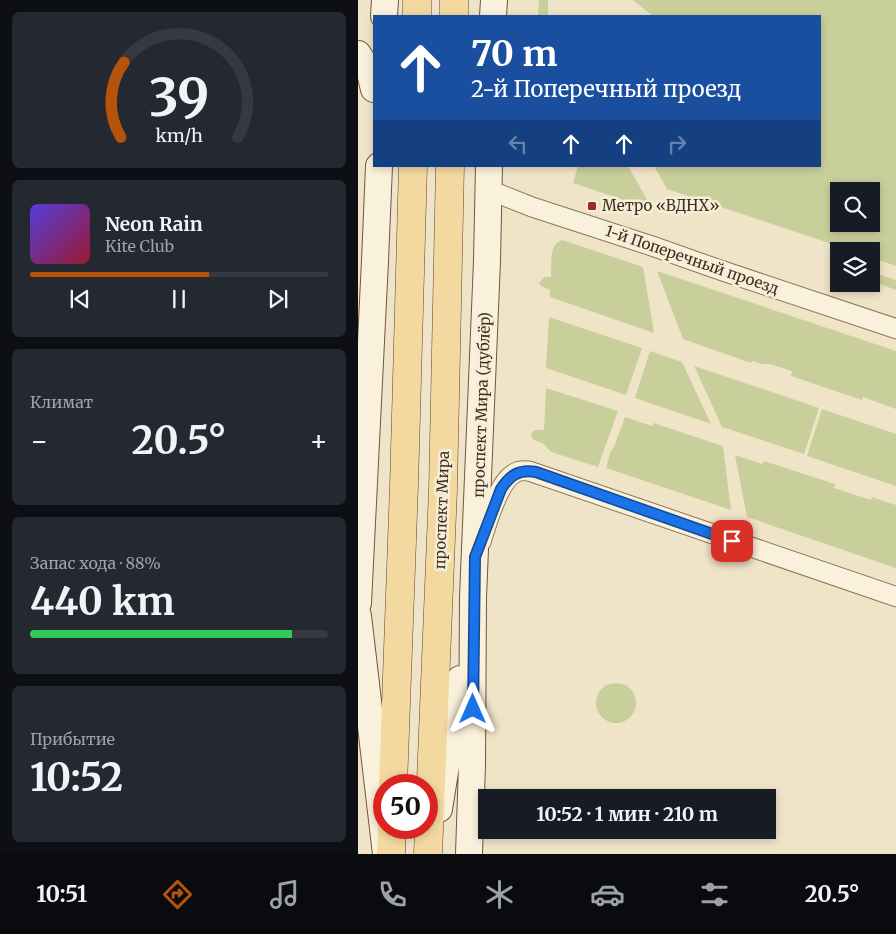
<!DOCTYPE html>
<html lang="ru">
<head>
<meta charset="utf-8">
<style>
	body { margin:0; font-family:Merriweather,serif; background:#242831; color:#f1f3f6; height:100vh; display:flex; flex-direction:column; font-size:19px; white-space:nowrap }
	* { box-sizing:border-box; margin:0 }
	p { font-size:16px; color:#9ea1a6 }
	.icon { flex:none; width:28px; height:28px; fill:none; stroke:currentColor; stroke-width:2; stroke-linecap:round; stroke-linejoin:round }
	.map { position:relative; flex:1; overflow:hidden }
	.details { display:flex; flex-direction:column; gap:12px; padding:12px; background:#0d0f14; width:358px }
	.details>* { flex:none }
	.hud { position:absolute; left:15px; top:15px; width:448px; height:152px; border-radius:0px; box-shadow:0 2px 8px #0003; background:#1a4fa0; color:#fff; overflow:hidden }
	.tools { position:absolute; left:472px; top:182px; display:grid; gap:10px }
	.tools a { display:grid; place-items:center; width:50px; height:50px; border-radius:0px; background:#171b24; box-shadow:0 2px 8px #0003; font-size:25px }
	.speed { position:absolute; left:15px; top:774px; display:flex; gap:10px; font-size:25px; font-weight:700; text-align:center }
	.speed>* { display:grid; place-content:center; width:65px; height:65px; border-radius:50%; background:#171b24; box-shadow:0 2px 8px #0003; line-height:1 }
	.speed .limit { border:8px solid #d22; background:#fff; color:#111 }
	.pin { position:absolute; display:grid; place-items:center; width:42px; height:42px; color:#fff; margin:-21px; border-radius:10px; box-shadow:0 2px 8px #0006 }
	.me { position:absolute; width:55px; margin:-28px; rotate:0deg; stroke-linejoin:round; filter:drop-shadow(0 0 4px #0008) }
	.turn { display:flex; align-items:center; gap:18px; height:105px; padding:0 15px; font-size:22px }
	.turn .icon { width:65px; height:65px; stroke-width:2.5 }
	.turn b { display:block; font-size:35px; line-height:42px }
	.lanes { display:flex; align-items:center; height:48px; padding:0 15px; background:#0003; justify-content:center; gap:25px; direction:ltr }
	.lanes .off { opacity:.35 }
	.big { font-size:38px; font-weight:700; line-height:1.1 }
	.details .widget { flex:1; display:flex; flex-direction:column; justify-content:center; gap:8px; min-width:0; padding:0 18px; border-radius:8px; background:#242831 }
	.details .dial { align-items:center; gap:0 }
	.dial svg { height:130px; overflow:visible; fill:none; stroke:#363941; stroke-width:7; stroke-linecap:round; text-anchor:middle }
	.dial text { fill:#f1f3f6; stroke:none }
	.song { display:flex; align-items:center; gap:15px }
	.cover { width:60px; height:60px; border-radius:8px; background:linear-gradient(135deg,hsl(250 70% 55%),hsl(350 70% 35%)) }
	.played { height:5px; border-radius:2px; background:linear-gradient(90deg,#b45309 60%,#363941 60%) }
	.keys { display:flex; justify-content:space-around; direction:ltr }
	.heat { display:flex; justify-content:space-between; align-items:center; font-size:28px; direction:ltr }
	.charge { height:8px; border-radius:4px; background:linear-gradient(90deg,#34c759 88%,#363941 0) }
	.trip { position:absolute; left:120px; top:789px; width:298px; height:50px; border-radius:0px; background:#171b24; box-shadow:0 2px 8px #0003; font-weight:700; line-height:50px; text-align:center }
	.tab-bar { display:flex; height:80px; justify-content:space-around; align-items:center; background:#090b0e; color:#9ea1a6 }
	.tab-bar .icon { width:35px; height:35px }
	.tab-bar .on { color:#b45309 }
	.tab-bar b { font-size:22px; color:#f1f3f6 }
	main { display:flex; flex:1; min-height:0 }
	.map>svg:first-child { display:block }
</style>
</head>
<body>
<main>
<section class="details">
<div class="widget dial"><svg viewBox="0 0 100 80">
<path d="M14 69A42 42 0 1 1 86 69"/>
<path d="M14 69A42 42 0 0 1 16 23" stroke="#b45309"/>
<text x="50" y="56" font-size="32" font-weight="700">39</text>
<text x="50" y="72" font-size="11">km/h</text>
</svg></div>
<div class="widget">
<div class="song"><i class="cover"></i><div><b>Neon Rain</b><p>Kite Club</p></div></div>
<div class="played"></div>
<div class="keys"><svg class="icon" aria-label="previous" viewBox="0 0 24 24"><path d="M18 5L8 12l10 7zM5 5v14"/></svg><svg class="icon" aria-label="pause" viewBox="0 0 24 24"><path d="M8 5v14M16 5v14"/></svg><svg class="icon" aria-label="next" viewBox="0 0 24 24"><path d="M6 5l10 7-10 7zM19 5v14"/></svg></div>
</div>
<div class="widget"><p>Климат</p>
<div class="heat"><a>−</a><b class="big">20.5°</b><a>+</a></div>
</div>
<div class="widget"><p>Запас хода · 88%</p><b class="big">440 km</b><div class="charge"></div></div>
<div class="widget"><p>Прибытие</p><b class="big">10:52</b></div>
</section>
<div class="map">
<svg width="539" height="854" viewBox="0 0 539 854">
	<rect width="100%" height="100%" fill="#f0e4c8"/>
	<path fill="#c9cf9b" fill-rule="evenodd" d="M181,0H190V16H180Z
		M275,0H538V266L514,258V251H495L309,189L296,166H461V16H295ZM514,191V224H481V191Z
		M220,166H270L295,210L215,183Z
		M204,240L285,267L296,333L192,297V290L183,286L181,283L186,277H193C194,264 190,245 204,240Z
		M299,271L538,351V409L505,397L504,400L433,376L434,371L412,364H403L394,361L393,363L325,339Z
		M517,273L538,280V290L514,281Z
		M191,317L284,348L268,395L188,368Z
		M292,351L324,362L353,424L277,398Z
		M336,366L461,408L446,454L364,427Z
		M188,388L260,411L240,467L193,452L186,444L176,440L173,436C174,429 181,429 186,430Z
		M464,409L538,434V486L449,456Z
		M267,417L294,426L296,423L365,446L373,510L248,468L252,453L256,447Z
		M377,455L404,464L406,461L477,484L476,488L513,500L514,497L538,505V568L389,517Z
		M238 703a20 20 0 1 1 40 0a20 20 0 1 1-40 0Z"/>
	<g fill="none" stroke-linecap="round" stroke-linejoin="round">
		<defs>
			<path id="minor" d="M131,190L174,207L294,246L362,270L539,329
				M123,542C129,524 140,479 159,472C162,470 168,471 171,471L539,597"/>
			<path id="secondary" d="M26,16L27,0
				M135,16L136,0
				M0,54L12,73L16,89
				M0,603L17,261L21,166
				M0,616L28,854
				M81,809L102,679
				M111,854L114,765L115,597L129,261L131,166"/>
			<path id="primary" d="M59,16V0
				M96,16V0
				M35,785L46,486L55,166
				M33,854L34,828
				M70,854L85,489L92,166"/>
		</defs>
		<use href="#minor" stroke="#8d765c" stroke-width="21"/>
		<use href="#secondary" stroke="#6f573f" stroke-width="28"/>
		<use href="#primary" stroke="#5b4430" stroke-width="29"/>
		<use href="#minor" stroke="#faf1dc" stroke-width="19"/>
		<use href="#secondary" stroke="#faf1dc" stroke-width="26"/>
		<use href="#primary" stroke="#f3d9a0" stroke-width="28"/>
	</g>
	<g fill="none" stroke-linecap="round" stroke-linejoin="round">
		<defs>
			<path id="route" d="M115,709L117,557L143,489C152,475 161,469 178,472L374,541"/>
		</defs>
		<use href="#route" stroke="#114b97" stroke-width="12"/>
		<use href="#route" stroke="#1a73e8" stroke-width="9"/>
	</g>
	<rect fill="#9e2a2b" stroke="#f7eed8" stroke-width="2" x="229" y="201" width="10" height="10" rx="2.5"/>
	<g text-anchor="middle" stroke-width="5" stroke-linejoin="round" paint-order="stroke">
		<g font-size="15" fill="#3d2e20" stroke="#f7eed8" text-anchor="start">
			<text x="244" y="211">Метро «ВДНХ»</text>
		</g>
		<g font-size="15" fill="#3d2e20" stroke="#f7eed8">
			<text transform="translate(334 260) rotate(19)" y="5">1-й Поперечный проезд</text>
			<text transform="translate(124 405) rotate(-88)" y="5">проспект Мира (дублёр)</text>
			<text transform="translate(84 510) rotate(-88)" y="5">проспект Мира</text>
		</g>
	</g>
</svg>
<div class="tools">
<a><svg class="icon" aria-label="search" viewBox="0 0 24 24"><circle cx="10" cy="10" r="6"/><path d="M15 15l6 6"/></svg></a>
<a><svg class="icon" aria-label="layers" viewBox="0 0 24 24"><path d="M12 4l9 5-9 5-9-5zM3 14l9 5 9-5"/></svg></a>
</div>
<div class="speed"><div class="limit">50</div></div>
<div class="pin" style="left:374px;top:541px;background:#d93025"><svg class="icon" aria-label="arrive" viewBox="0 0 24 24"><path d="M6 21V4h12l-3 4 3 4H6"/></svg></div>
<svg class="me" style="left:115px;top:709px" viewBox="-20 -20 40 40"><path d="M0-17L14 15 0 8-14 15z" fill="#1a73e8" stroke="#fff" stroke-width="4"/></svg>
<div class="trip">10:52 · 1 мин · 210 m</div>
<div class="hud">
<div class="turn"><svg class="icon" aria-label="ahead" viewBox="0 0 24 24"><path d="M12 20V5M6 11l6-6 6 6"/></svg><div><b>70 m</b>2-й Поперечный проезд</div></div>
<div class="lanes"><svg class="icon off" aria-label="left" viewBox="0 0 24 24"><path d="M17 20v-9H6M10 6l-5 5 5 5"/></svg><svg class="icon" aria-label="ahead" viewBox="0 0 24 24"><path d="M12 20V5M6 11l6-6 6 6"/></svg><svg class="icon" aria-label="ahead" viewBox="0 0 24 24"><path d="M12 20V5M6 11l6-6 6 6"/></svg><svg class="icon off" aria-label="right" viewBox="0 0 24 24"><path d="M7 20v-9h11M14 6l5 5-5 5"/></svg></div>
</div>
</div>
</main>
<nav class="tab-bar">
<b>10:51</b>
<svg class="icon on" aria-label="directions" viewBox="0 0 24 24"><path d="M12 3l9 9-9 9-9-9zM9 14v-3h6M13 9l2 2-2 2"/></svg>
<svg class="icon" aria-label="music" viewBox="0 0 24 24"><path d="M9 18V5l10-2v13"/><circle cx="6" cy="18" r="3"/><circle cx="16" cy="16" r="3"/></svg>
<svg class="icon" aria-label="phone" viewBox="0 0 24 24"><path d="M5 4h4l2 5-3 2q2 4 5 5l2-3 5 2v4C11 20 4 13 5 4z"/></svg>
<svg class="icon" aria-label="climate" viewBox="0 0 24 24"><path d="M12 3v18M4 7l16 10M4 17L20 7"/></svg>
<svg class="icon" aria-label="car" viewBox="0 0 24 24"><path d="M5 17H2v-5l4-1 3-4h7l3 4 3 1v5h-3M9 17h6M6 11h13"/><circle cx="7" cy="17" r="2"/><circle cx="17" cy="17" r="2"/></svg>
<svg class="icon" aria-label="filters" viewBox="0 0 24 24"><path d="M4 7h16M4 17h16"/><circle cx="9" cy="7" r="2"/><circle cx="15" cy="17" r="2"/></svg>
<b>20.5°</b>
</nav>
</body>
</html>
